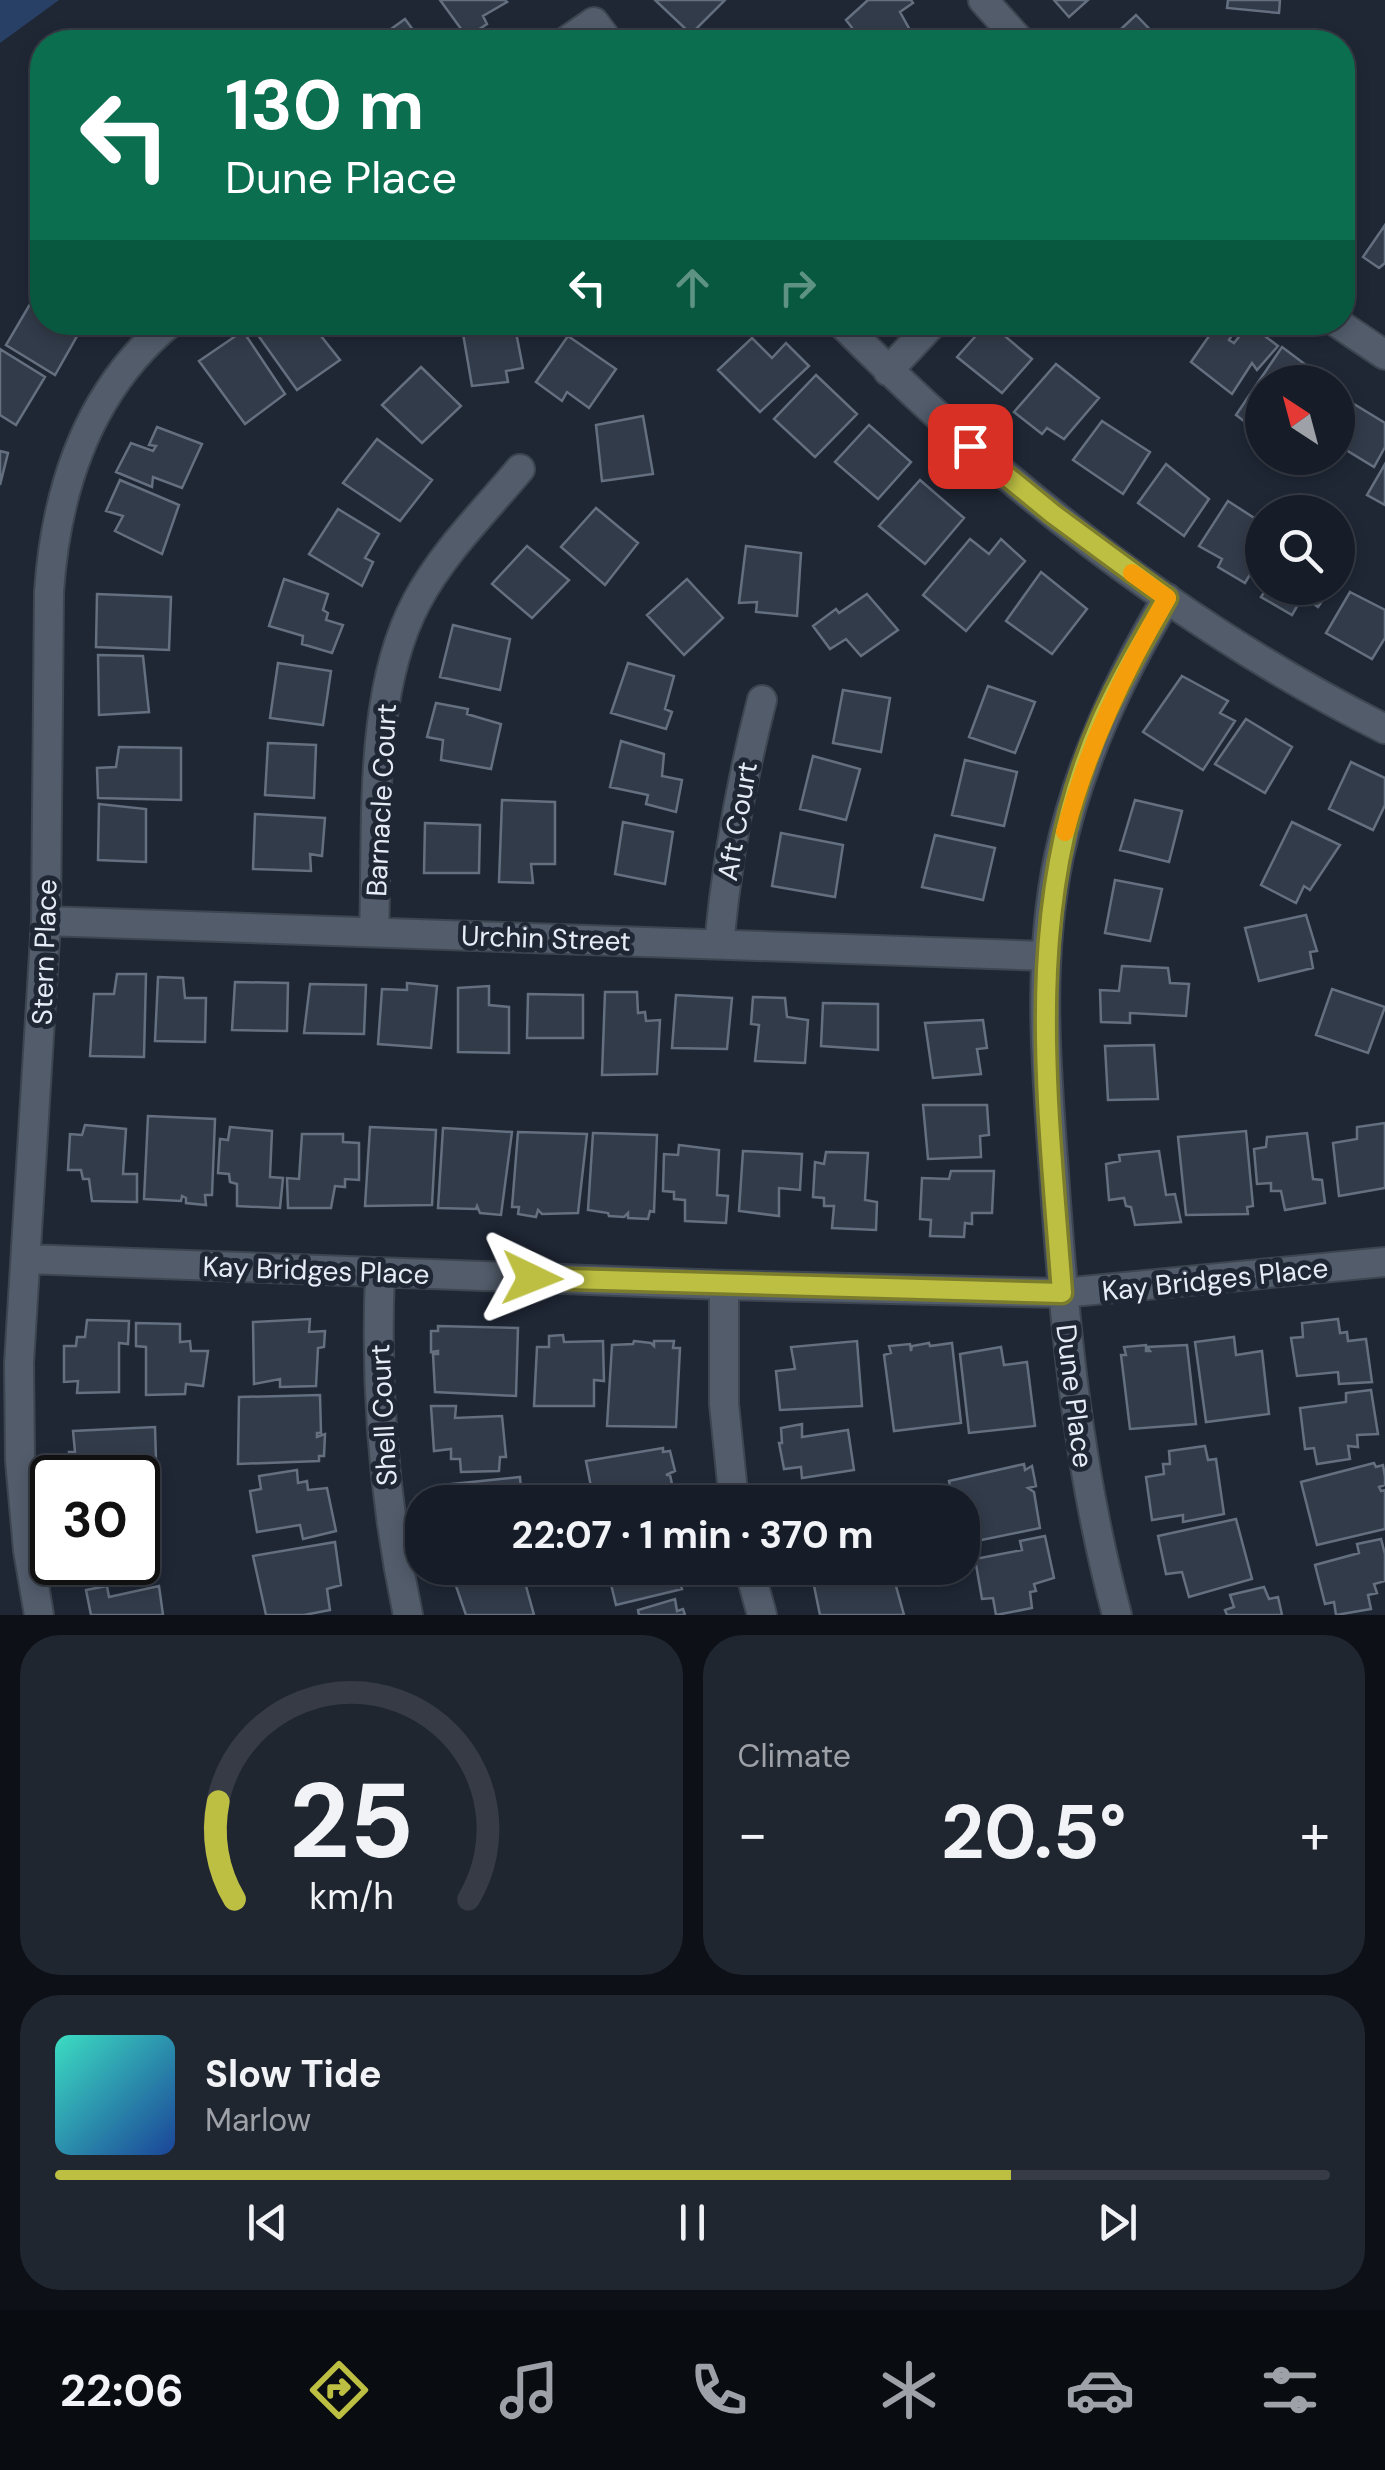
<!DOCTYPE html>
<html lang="en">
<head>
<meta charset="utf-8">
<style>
	body { margin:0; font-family:"DM Sans",sans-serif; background:#202630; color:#f1f3f6; height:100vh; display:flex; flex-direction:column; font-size:38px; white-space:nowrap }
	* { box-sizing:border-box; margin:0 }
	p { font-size:32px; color:#9ea2a8 }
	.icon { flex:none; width:55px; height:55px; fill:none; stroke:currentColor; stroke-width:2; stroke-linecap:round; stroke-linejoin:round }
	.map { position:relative; height:1615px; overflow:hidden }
	.sheet { display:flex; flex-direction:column; gap:20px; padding:20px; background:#0d1016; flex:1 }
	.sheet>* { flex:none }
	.top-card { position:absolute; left:30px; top:30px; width:1325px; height:305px; border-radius:40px; box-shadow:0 5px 15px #0003,0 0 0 2px #363b45; background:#0b6e4f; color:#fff; overflow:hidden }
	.needle { width:65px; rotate:324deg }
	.buttons { position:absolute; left:1245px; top:365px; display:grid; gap:20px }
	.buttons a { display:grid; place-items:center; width:110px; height:110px; border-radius:50%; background:#171d28; box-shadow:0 5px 15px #0003,0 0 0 2px #363b45; font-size:50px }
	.speed { position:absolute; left:30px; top:1455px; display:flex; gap:20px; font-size:50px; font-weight:700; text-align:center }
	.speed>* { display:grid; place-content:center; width:130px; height:130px; border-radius:50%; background:#171d28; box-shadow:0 5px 15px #0003,0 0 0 2px #363b45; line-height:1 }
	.speed .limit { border:5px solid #111; border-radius:15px; background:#fff; color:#111 }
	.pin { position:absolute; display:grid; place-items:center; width:85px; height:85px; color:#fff; margin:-42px; border-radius:20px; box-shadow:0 5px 15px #0006 }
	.me { position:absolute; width:110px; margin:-55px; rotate:92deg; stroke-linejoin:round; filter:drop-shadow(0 0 8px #0008) }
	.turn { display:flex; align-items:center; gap:35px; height:210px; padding:0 30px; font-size:45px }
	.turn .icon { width:130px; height:130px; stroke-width:2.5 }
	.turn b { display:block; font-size:70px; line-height:85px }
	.lanes { display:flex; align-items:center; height:95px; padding:0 30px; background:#0003; justify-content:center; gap:50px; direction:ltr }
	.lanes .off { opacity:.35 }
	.big { font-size:75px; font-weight:700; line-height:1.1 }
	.sheet .card { flex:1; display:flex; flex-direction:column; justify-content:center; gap:15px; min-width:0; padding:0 35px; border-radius:40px; background:#202630 }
	.sheet .dial { align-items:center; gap:0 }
	.dial svg { height:260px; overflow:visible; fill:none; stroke:#363b45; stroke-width:7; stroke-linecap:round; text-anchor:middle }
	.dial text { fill:#f1f3f6; stroke:none }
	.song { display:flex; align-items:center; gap:30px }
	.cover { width:120px; height:120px; border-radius:15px; background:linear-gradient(135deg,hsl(170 70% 55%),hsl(220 70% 35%)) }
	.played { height:10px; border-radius:5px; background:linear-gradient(90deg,#bdbf43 75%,#363b45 75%) }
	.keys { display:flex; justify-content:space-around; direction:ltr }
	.heat { display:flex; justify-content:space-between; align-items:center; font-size:55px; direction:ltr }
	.sheet .tiles { flex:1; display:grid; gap:20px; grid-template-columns:1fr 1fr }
	.card:last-child { grid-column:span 2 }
	.trip { position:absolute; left:405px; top:1485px; width:575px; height:100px; border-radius:40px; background:#171d28; box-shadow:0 5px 15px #0003,0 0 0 2px #363b45; font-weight:700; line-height:100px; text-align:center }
	.dock { display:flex; height:160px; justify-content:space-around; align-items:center; background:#090c10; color:#9ea2a8 }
	.dock .icon { width:70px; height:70px }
	.dock .active { color:#bdbf43 }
	.dock b { font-size:45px; color:#f1f3f6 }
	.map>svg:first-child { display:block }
</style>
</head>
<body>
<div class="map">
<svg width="1385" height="1615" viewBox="0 0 1385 1615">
	<rect width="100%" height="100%" fill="#1f2735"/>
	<path fill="#294066" d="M0,0H59L0,43Z"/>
	<path fill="#323b4a" stroke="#646f7f" stroke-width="2.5" d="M440,0H505L507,2L483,16L487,24L467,37Z
		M655,0H725L691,34Z
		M868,0H911L913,3L900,12L911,32L897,42H863L846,20Z
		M1054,0H1088L1069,17Z
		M1228,0H1280L1279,13L1227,8Z
		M1136,15L1162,42H1107Z
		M405,19L422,42H373Z
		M1385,225V263L1379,268L1363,257Z
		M33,299L42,305V322H71L81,329L55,375L6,345Z
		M310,322L340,360L297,390L250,324Z
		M461,322H514L523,368L506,371L508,382L472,386Z
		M701,322H723L711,333Z
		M988,322L1032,359L1002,393L957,357Z
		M1218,323L1232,335L1229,340L1234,343L1249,324L1278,346L1257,370L1252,363L1232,394L1191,362Z
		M243,331L285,394L245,424L199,361Z
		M568,336L616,369L589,408L567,392L562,401L536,382Z
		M752,338L772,358L786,343L809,366L760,412L718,370Z
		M1282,347L1306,365L1295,382H1262V435L1236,415Z
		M0,349L45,377L16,425L0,415Z
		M1056,364L1099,398L1064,439L1047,428L1042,434L1014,412Z
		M421,367L461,406L422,443L382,405Z
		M816,375L857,414L815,457L774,419Z
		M1349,401L1385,423V447L1374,467L1338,445V420Z
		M643,416L653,474L602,481L596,425Z
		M1102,421L1150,452L1123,494L1073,460Z
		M869,425L911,462L878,499L835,462Z
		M157,427L202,444L182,488L153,477L152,487L116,472L131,443L153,451L156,446L149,445Z
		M377,439L432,480L400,521L343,483Z
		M0,451L8,453L0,485Z
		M1166,464L1209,499L1184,536L1138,503Z
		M1385,464V505L1367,495Z
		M120,480L179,505L162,554L115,531L123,516L106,511Z
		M920,480L964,518L925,564L879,526Z
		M1228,501L1262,523V554L1245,583L1218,567L1222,559L1199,546Z
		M596,508L638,543L605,585L561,547Z
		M338,509L379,534L365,558L373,562L362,586L309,554Z
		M970,539L989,554L1001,539L1025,561L966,631L923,595Z
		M527,546L569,580L532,618L492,584Z
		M746,546L801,553L797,616L756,612L757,602L739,603Z
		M1338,550L1351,558L1338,578Z
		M1041,572L1087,609L1052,654L1006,621Z
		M284,579L328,594L323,610L328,613L326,620L343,625L332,653L302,644L303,636L269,626Z
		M687,579L723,618L684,655L647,615Z
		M1267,588H1331L1318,607L1303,596L1292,615L1261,597Z
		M1350,592L1385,610V638L1372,659L1326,633Z
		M97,594L171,597L169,650L96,647Z
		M867,594L898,630L861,656L846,639L830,649L813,626L836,609L839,613Z
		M453,625L510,639L500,690L440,677Z
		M98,655L143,656L149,712L99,715Z
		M278,663L331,671L323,725L270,718Z
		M628,663L674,676L665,709L672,712L666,729L611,713Z
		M1182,676L1228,701L1220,713L1235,721L1203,770L1143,732Z
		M988,686L1035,702L1015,753L969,737Z
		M843,690L890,698L881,752L833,743Z
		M436,703L468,709L467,714L501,724L491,769L441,760L443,740L427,737Z
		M1246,719L1292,747L1265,793L1215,764Z
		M621,741L664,754L662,776L682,780L676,812L646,804L648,795L610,787Z
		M268,743L316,745L314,798L265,795Z
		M119,747L181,748V800L98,798L97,768L116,767Z
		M813,756L860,769L846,820L800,809Z
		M965,760L1017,772L1004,826L952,815Z
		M1351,762L1385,778V805L1373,830L1329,809Z
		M502,800L555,802V864H531L533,883L499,882Z
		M1135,800L1182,811L1169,862L1120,850Z
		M99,804L146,809V862L98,860Z
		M255,814L325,818L322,856L310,854L311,871L253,869Z
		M623,822L673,832L665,884L615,874Z
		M1292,822L1340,845L1310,890L1304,886L1296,903L1261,885Z
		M425,823L480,825L479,873H424Z
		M781,833L843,845L835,897L772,886Z
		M935,835L995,848L983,900L922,887Z
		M1115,880L1162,889L1150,941L1105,933Z
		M1306,915L1317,951L1310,952L1313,968L1259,981L1245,928Z
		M1122,966L1168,968L1170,983L1189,984L1186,1016L1130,1013V1023L1101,1022L1100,990L1119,991Z
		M117,974H146L144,1057L90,1056L94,994H114Z
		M158,977L183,978L185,998H206L205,1042L155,1041Z
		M235,982L288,983L287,1031L232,1030Z
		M407,983L437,986L431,1048L378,1044L382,989L407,990Z
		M310,984L366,985L364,1034L304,1033Z
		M489,986V1005L509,1007V1053L458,1052V988Z
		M1332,989L1385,1007L1368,1053L1316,1035Z
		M605,992H637L638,1013L645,1012L646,1021L660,1020L657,1074L602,1075Z
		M528,994L583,995V1038H527Z
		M676,995L732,998L727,1049L672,1048Z
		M753,997L785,998L787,1017L808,1020L805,1063L755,1061L759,1025L751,1024Z
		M823,1003L878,1004V1050L821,1046Z
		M983,1020L987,1048L977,1049L981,1074L933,1078L925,1023Z
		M1154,1045L1158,1099L1108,1100L1105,1046Z
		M923,1105H987L989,1135L980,1136L981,1157L928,1159Z
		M148,1116L215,1119L212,1195H205L206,1205L186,1203V1198L182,1196L181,1201L144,1199Z
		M1385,1123V1188L1339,1196L1333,1143L1357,1139V1127Z
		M85,1125L126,1129L123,1174H137V1202L92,1201L89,1179H83L81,1170H68L70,1134L82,1135Z
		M230,1127L272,1131L270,1177L283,1178L280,1208L237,1206V1184L230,1182L229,1174L218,1173L220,1139L228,1140Z
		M370,1127L436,1130L432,1205L365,1206Z
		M443,1128L512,1132L501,1215L480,1213L477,1206L476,1209L438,1208Z
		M1246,1131L1253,1206L1247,1207L1248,1214L1186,1215L1178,1137Z
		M518,1132L587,1134L578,1213L542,1214L538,1210L536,1217L518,1214L519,1207H512Z
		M593,1133L657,1135L654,1212L650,1211L648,1219L628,1218V1213L624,1217L609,1216L608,1213L588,1210Z
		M1307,1133L1313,1179L1322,1180L1325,1203L1285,1210L1281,1191H1271V1183L1257,1184L1254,1149L1266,1147L1267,1137Z
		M302,1134H343V1142L359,1143V1180L345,1179V1187L335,1186L331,1208H288L287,1178L299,1179Z
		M679,1145L719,1150L717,1195L728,1196L726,1223L685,1221V1200L674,1199V1192L663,1191L664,1154L678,1155Z
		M743,1151L802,1154L800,1190L779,1188V1216L739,1211Z
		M1159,1151L1166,1195L1175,1194L1181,1222L1135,1225L1131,1207L1126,1206L1124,1198L1109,1200L1106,1164L1120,1161L1119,1155Z
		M826,1152L868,1153L865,1200L877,1202L876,1230L832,1228L834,1206H824V1198L813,1197L815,1162L824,1164Z
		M951,1171H994L992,1213H972V1224L965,1223L964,1237L930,1236L931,1220L920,1219L922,1178L949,1179Z
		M310,1319L309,1332L325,1331L324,1347L318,1348L316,1386L280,1387V1379L254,1384L253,1322Z
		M1338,1319L1340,1333L1347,1332L1348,1341L1366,1339L1372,1382L1339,1384L1338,1372L1297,1376L1291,1338L1303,1337L1302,1323Z
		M87,1320L129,1321L128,1344L119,1343V1392L77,1393L78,1381L64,1382V1346H76L77,1337H85Z
		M136,1323L180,1324V1342L190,1341L191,1351H208L203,1386L186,1384L185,1394L146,1395V1347L136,1346Z
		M438,1326L518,1328L516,1396L435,1392L433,1354H438V1351L431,1352V1331H438Z
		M563,1335L564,1342L603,1341L604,1381L594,1380V1406H534L537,1347H549V1336Z
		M1234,1337L1236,1355L1262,1351L1269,1414L1206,1422L1195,1342Z
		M634,1341L651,1343L654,1346V1341H674L673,1348H680L676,1427L607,1426L612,1345L633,1344Z
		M857,1341L862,1406L780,1410L776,1371L795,1369L791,1347Z
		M929,1343L930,1346L952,1343L961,1423L894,1431L884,1355L891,1353L889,1346L910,1344L911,1351L912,1346Z
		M1146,1345V1351H1150L1147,1347L1187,1345L1196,1424L1130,1429L1121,1355H1126L1124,1347Z
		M1001,1347L1004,1365L1027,1362L1035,1426L969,1433L960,1354Z
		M1371,1390L1378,1434L1357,1435L1358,1447L1348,1446L1350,1459L1317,1464L1314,1448L1305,1449L1300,1408L1346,1402V1393Z
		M320,1395L321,1433H317V1437L325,1434L324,1456H319V1461L238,1464L239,1397Z
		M431,1406H456L455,1418L502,1416L506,1457H500L499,1471L461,1472L460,1459H451V1449L434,1451Z
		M802,1424V1437L848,1430L854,1470L802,1478L801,1467L784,1469L779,1443H782L781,1428Z
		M155,1427L157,1493L138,1494V1478H70L69,1452H75L73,1431Z
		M1205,1446L1208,1460L1216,1459L1224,1514L1183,1522V1515L1152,1520L1146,1477L1164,1474L1163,1464H1170L1169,1451Z
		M663,1448V1452L670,1451L675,1471L666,1475H670L676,1502H594L586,1461Z
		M1374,1463L1376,1467L1383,1465L1385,1477V1485L1379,1487L1381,1491L1385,1490V1529L1317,1545L1301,1482Z
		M1024,1464L1025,1470L1032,1466L1036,1486L1028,1488L1034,1492L1040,1528L962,1544V1502H953L949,1481Z
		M297,1470L298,1483L307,1481L308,1490L327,1488L336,1531L303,1539L300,1525L257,1532L250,1491L261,1489L259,1476Z
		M520,1477L522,1502H438L437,1491H443V1485Z
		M873,1490L876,1502H816Z
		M146,1502L153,1559L138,1561V1503Z
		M1236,1519L1252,1579L1189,1597L1182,1572L1166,1574L1158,1536Z
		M1045,1536L1054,1578L1034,1584L1036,1591L1030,1592L1032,1608L996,1615L993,1598L982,1599L975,1559L1022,1550L1020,1541Z
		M1381,1539L1385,1554V1581L1374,1584L1377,1593L1368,1595L1371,1609L1336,1615L1334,1602L1325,1604L1315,1565L1359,1553L1357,1544Z
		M335,1542L341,1585L327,1589L330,1610L304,1615H266L253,1556Z
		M86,1562H130L87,1568Z
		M521,1568L534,1615H466L456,1586Z
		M607,1568H675L682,1589L616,1605Z
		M865,1568H891L904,1615H820L813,1581Z
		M107,1586L109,1597L159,1586L163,1615H91L86,1590Z
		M1264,1587L1269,1599L1278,1597L1282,1615H1227L1225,1610L1234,1607L1230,1595Z
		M675,1599L677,1611L683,1609L685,1615H639L638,1610Z"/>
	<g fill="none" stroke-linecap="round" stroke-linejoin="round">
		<defs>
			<path id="minor" d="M983,0L1021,42
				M565,42L594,22L609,42
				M840,322C1000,483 1182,627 1385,729
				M1336,322L1385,355
				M888,371L934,322
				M46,921L1046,956
				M374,932C378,828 367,694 417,601C443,552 485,511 520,469
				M719,944C727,861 741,781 762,700
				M26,1259L724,1285L1062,1293L1385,1262
				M380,1273C375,1388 384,1502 408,1615
				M724,1285V1404L734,1502
				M749,1568L762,1615
				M39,1615L28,1550L20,1460L19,1363L46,921L49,592C56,489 88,390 171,322
				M1117,1615C1078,1470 1064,1322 1054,1173C1046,1066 1037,961 1059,856C1079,763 1119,679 1167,598"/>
		</defs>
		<use href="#minor" stroke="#3d4550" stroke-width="32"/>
		<use href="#minor" stroke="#525c6b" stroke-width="28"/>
	</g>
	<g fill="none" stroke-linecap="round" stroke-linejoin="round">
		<defs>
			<path id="route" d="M532,1278L1062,1293C1048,1099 1020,904 1102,719C1121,677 1144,638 1167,598L1053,514L970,446"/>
		</defs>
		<use href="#route" stroke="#7b7c2c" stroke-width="25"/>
		<use href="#route" stroke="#bdbf43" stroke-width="18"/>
		<path stroke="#f59e0b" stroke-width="18" d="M1065,832C1088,747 1123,673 1167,598L1132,573"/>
	</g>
	<g text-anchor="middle" stroke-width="10" stroke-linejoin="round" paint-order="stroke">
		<g font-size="28" fill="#e6ecf5" stroke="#1f2735">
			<text transform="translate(381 800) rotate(-87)" y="10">Barnacle Court</text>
			<text transform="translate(737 821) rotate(-80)" y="10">Aft Court</text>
			<text transform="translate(546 938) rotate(2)" y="10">Urchin Street</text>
			<text transform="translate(44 952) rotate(-88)" y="10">Stern Place</text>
			<text transform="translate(316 1270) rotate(2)" y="10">Kay Bridges Place</text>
			<text transform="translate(1215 1279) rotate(-6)" y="10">Kay Bridges Place</text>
			<text transform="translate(1075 1396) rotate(83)" y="10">Dune Place</text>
			<text transform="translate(383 1415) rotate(-93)" y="10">Shell Court</text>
		</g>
	</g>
</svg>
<div class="buttons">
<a><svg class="needle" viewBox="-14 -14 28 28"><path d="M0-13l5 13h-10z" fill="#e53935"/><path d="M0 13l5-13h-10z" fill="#9ea2a8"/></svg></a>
<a><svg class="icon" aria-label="search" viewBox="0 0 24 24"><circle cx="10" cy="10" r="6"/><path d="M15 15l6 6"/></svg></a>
</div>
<div class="speed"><div class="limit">30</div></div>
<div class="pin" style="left:970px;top:446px;background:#d93025"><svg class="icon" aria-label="arrive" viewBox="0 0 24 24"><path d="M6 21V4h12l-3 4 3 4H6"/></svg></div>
<svg class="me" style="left:532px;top:1278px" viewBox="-20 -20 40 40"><path d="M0-17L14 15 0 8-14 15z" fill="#bdbf43" stroke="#fff" stroke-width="4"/></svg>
<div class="trip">22:07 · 1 min · 370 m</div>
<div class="top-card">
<div class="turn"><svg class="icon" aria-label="left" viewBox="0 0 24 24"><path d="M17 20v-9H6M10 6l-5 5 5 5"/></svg><div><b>130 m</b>Dune Place</div></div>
<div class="lanes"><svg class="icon" aria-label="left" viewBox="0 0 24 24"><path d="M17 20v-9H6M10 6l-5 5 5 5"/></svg><svg class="icon off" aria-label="ahead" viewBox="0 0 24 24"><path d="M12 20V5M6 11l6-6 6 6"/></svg><svg class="icon off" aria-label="right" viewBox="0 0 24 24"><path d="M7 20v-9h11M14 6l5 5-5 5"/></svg></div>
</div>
</div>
<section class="sheet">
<div class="tiles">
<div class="card dial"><svg viewBox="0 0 100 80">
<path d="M14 69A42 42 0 1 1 86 69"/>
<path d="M14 69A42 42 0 0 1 9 39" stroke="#bdbf43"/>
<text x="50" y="56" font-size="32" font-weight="700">25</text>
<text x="50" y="72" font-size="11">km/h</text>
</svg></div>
<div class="card"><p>Climate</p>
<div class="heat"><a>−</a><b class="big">20.5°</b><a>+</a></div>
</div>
<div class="card">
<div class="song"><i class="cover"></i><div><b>Slow Tide</b><p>Marlow</p></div></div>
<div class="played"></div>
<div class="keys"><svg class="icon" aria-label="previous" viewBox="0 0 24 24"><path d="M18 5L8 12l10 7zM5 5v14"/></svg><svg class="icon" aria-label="pause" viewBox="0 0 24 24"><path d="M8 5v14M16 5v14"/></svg><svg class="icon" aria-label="next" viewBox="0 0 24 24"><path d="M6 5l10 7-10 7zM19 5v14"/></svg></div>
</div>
</div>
</section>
<nav class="dock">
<b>22:06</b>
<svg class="icon active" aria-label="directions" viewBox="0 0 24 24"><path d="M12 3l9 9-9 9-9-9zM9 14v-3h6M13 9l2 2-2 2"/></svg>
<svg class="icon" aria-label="music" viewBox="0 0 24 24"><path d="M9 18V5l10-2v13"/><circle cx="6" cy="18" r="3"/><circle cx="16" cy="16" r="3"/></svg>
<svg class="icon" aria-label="phone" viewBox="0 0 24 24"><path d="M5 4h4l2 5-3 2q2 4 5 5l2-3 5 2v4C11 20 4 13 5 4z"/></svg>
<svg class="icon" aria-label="climate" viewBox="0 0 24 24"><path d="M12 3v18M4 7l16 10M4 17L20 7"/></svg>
<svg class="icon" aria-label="car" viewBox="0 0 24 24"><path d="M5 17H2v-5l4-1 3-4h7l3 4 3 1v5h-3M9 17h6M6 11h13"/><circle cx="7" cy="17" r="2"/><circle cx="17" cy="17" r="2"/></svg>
<svg class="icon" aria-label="filters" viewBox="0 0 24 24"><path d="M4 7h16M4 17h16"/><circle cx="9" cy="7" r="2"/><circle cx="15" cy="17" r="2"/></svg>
</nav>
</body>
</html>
